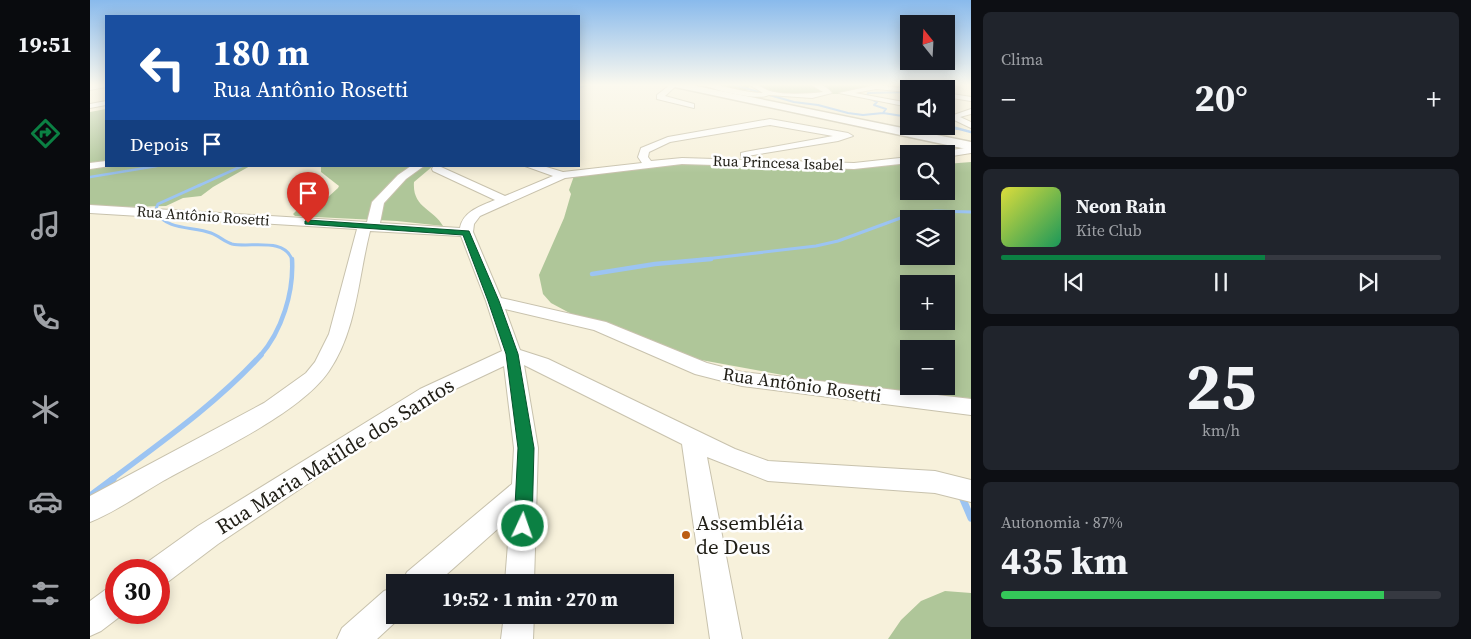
<!DOCTYPE html>
<html lang="pt">
<head>
<meta charset="utf-8">
<style>
	body { margin:0; font-family:"Source Serif 4",serif; background:#20242c; color:#f1f3f6; height:100vh; display:flex; flex-direction:column; font-size:19px; white-space:nowrap }
	* { box-sizing:border-box; margin:0 }
	p { font-size:16px; color:#9ea1a6 }
	.icon { flex:none; width:28px; height:28px; fill:none; stroke:currentColor; stroke-width:2; stroke-linecap:round; stroke-linejoin:round }
	.map { position:relative; flex:1; overflow:hidden }
	.panel { display:flex; flex-direction:column; gap:12px; padding:12px; background:#0d0f14; width:500px }
	.panel>* { flex:none }
	.top-card { position:absolute; left:15px; top:15px; width:475px; height:152px; border-radius:0px; box-shadow:0 2px 12px #0003; background:#1a4fa0; color:#fff; overflow:hidden }
	.needle { width:32px; rotate:342deg }
	.controls { position:absolute; left:810px; top:15px; display:grid; gap:10px }
	.controls a { display:grid; place-items:center; width:55px; height:55px; border-radius:0px; background:#171b24; box-shadow:0 2px 12px #0003; font-size:25px }
	.speed { position:absolute; left:15px; top:559px; display:flex; gap:10px; font-size:25px; font-weight:700; text-align:center }
	.speed>* { display:grid; place-content:center; width:65px; height:65px; border-radius:50%; background:#171b24; box-shadow:0 2px 12px #0003; line-height:1 }
	.speed .limit { border:8px solid #d22; background:#fff; color:#111 }
	.pin { position:absolute; display:grid; place-items:center; width:42px; height:42px; color:#fff; margin:-51px -21px; border-radius:50% 50% 50% 0; rotate:-45deg; box-shadow:0 0 5px #0007 }
	.pin .icon { rotate:45deg }
	.me { position:absolute; width:55px; margin:-28px; rotate:3deg; stroke-linejoin:round; filter:drop-shadow(0 0 4px #0008) }
	.turn { display:flex; align-items:center; gap:18px; height:105px; padding:0 25px; font-size:22px }
	.turn .icon { width:65px; height:65px; stroke-width:2.5 }
	.turn b { display:block; font-size:35px; line-height:42px }
	.then { display:flex; align-items:center; height:48px; padding:0 25px; background:#0003; gap:10px; font-size:19px }
	.big { font-size:38px; font-weight:700; line-height:1.1 }
	.panel .widget { flex:1; display:flex; flex-direction:column; justify-content:center; gap:8px; min-width:0; padding:0 18px; border-radius:8px; background:#20242c }
	.panel .dial { align-items:center; gap:0 }
	.dial b { font-size:65px; line-height:1 }
	.song { display:flex; align-items:center; gap:15px }
	.cover { width:60px; height:60px; border-radius:8px; background:linear-gradient(135deg,hsl(60 70% 55%),hsl(150 70% 35%)) }
	.played { height:5px; border-radius:2px; background:linear-gradient(90deg,#0b8043 60%,#363941 60%) }
	.keys { display:flex; justify-content:space-around; direction:ltr }
	.heat { display:flex; justify-content:space-between; align-items:center; font-size:28px; direction:ltr }
	.charge { height:8px; border-radius:4px; background:linear-gradient(90deg,#34c759 87%,#363941 0) }
	.trip { position:absolute; left:296px; top:574px; width:288px; height:50px; border-radius:0px; background:#171b24; box-shadow:0 2px 12px #0003; font-weight:700; line-height:50px; text-align:center }
	main { display:flex; flex:1; min-height:0 }
	.tab-bar { display:flex; flex-direction:column; width:90px; justify-content:space-around; align-items:center; background:#090b0e; color:#9ea1a6 }
	.tab-bar .icon { width:35px; height:35px }
	.tab-bar .on { color:#0b8043 }
	.tab-bar b { font-size:22px; color:#f1f3f6 }
	.map>svg:first-child { display:block }
</style>
</head>
<body>
<main>
<nav class="tab-bar">
<b>19:51</b>
<svg class="icon on" aria-label="directions" viewBox="0 0 24 24"><path d="M12 3l9 9-9 9-9-9zM9 14v-3h6M13 9l2 2-2 2"/></svg>
<svg class="icon" aria-label="music" viewBox="0 0 24 24"><path d="M9 18V5l10-2v13"/><circle cx="6" cy="18" r="3"/><circle cx="16" cy="16" r="3"/></svg>
<svg class="icon" aria-label="phone" viewBox="0 0 24 24"><path d="M5 4h4l2 5-3 2q2 4 5 5l2-3 5 2v4C11 20 4 13 5 4z"/></svg>
<svg class="icon" aria-label="climate" viewBox="0 0 24 24"><path d="M12 3v18M4 7l16 10M4 17L20 7"/></svg>
<svg class="icon" aria-label="car" viewBox="0 0 24 24"><path d="M5 17H2v-5l4-1 3-4h7l3 4 3 1v5h-3M9 17h6M6 11h13"/><circle cx="7" cy="17" r="2"/><circle cx="17" cy="17" r="2"/></svg>
<svg class="icon" aria-label="filters" viewBox="0 0 24 24"><path d="M4 7h16M4 17h16"/><circle cx="9" cy="7" r="2"/><circle cx="15" cy="17" r="2"/></svg>
</nav>
<div class="map">
<svg width="881" height="639" viewBox="0 0 881 639">
	<rect width="100%" height="100%" fill="#f7f1db"/>
	<path fill="#afc699" fill-rule="evenodd" d="M619,84H804L759,90L748,94H709L689,93L660,85L658,90L651,91Z
		M16,109V166H160L123,187L111,196L93,198L76,206L38,207L0,205V112Z
		M819,161V191H856V164L881,162V398L808,396L611,360L489,318L461,303L453,294L449,275L474,218L481,194L479,190L484,176L610,162L776,168ZM819,219H856V256H819ZM819,284H856V321H819ZM819,349H856V386H819Z
		M231,166H343L324,182C322,208 344,209 353,226L307,221L205,216L203,214L206,211L237,198L248,188L249,186L231,172Z
		M855,591L881,593V639H798L811,620L831,601Z"/>
	<g fill="none" stroke-linecap="round" stroke-linejoin="round">
		<path stroke="#9cc4f2" stroke-width="2" d="M641,84L704,102L728,105L758,113L773,115L793,113L819,117
			M489,87L503,84
			M847,89L849,84
			M793,113L796,109L784,105L787,102L777,97L778,93L819,92
			M856,126L867,129"/>
		<path stroke="#9cc4f2" stroke-width="2.5" d="M862,127L881,132
			M0,177L67,166
			M108,186L152,166"/>
		<path stroke="#9cc4f2" stroke-width="3" d="M110,185L68,204L65,211C77,231 103,226 121,233C129,236 135,242 142,244C160,248 195,237 202,260
			M607,260L726,246L748,241L816,216L845,211L881,212"/>
		<path stroke="#9cc4f2" stroke-width="4.5" d="M502,274L565,264L621,259
			M170,356C192,331 204,292 202,259"/>
		<path stroke="#9cc4f2" stroke-width="5.5" d="M21,480C73,441 127,403 171,355"/>
		<path stroke="#9cc4f2" stroke-width="7" d="M0,496L23,479
			M872,497L881,518"/>
		<defs>
			<path id="minor" d="M16,84V87L0,90V86Z
				M581,84H588L575,96L604,104V108L567,99V95Z
				M613,84C633,84 652,93 673,93L658,84C667,83 671,88 680,91C694,95 719,94 733,92L720,84C728,83 736,85 742,93L722,98L679,95C669,101 621,90 613,84Z
				M786,85L822,89H819V92L786,89L765,93L819,103V107L749,93Z
				M856,93L881,97V101L856,97Z
				M16,101V105L0,108V104Z
				M881,109V114L870,117L881,122V128L858,117Z
				M680,119L758,133L763,136L748,141L651,157V153L655,152L743,136L680,125L580,142L559,152L558,157L561,161L592,158L764,163L819,157V163L764,169L592,164L475,178L390,216L384,224L383,232L411,298L516,322L617,363L652,372L881,399V415L652,386L605,374L504,330L415,309L430,350L458,359L645,449L678,461L845,471L881,480V502L845,493L678,481L617,457L652,639H620L592,444L434,365L448,448L444,582H415L420,518L348,582H312L317,572L422,484L424,448L414,366L344,399L128,544L79,581L69,585V570H55L59,561L108,526L330,389L412,351L396,301L371,236L280,231C268,278 267,330 239,371C210,414 119,455 73,481C49,495 25,512 0,522V496L174,403L216,373L225,362L239,334L267,229L0,213V205L277,222L282,202L308,175L321,166H334L316,179L294,203L290,223L370,228C373,211 391,206 405,200L343,171L342,169L343,167H351L415,196L463,176L435,166H453L473,172L552,163L548,157L551,148L578,137Z
				M881,147V153L856,157V154H851L856,151Z
				M16,161V166H20L0,169V163Z
				M26,586V612H36L11,631L0,636V601L15,590Z
				M305,587V615H313L287,639H247L252,628L294,591Z
				M414,615H444L443,639H411Z"/>
			<path id="major" d="M581,84H596L881,142V150L585,87Z"/>
		</defs>
		<use href="#minor" stroke="#c8c2ad" stroke-width="2"/>
		<use href="#major" stroke="#c8c2ad" stroke-width="3"/>
		<use href="#minor" fill="#fff" fill-rule="evenodd"/>
		<use href="#major" fill="#fff" fill-rule="evenodd"/>
	</g>
	<linearGradient id="sky" x2="0" y2="1"><stop stop-color="#89baec"/><stop offset="0.49" stop-color="#fbf9ef"/><stop offset="1" stop-color="#fbf9ef" stop-opacity="0"/></linearGradient>
	<rect width="881" height="173" fill="url(#sky)"/>
	<path fill="#0b8043" stroke="#07532c" d="M218,220L379,231L409,301L428,354L444,448L442,526L439,531L433,534L427,531L424,526L428,448L416,354L398,301L373,235L215,224V221Z"/>
	<circle fill="#bb5c13" stroke="#fefefe" stroke-width="2" cx="596" cy="535" r="5"/>
	<g text-anchor="middle" stroke-width="5" stroke-linejoin="round" paint-order="stroke">
		<g font-size="15" fill="#1f1d15" stroke="#fefefe">
			<text transform="translate(688 163) rotate(2)" y="5">Rua Princesa Isabel</text>
			<text transform="translate(113 216) rotate(4)" y="5">Rua Antônio Rosetti</text>
		</g>
		<g font-size="18" fill="#1f1d15" stroke="#fefefe">
			<text transform="translate(712 385) rotate(8)" y="6">Rua Antônio Rosetti</text>
		</g>
		<g font-size="21" fill="#1f1d15" stroke="#fefefe">
			<text transform="translate(245 456) rotate(-32)" y="7">Rua Maria Matilde dos Santos</text>
		</g>
		<g font-size="21" fill="#1f1d15" stroke="#fefefe" text-anchor="start">
			<text x="606" y="530">Assembléia<tspan x="606" dy="24">de Deus</tspan></text>
		</g>
	</g>
</svg>
<div class="controls">
<a><svg class="needle" viewBox="-14 -14 28 28"><path d="M0-13l5 13h-10z" fill="#e53935"/><path d="M0 13l5-13h-10z" fill="#9ea1a6"/></svg></a>
<a><svg class="icon" aria-label="sound" viewBox="0 0 24 24"><path d="M4 9h4l5-4v14l-5-4H4zM17 9q2 3 0 6"/></svg></a>
<a><svg class="icon" aria-label="search" viewBox="0 0 24 24"><circle cx="10" cy="10" r="6"/><path d="M15 15l6 6"/></svg></a>
<a><svg class="icon" aria-label="layers" viewBox="0 0 24 24"><path d="M12 4l9 5-9 5-9-5zM3 14l9 5 9-5"/></svg></a>
<a>+</a>
<a>−</a>
</div>
<div class="speed"><div class="limit">30</div></div>
<div class="pin" style="left:218px;top:223px;background:#d93025"><svg class="icon" aria-label="arrive" viewBox="0 0 24 24"><path d="M6 21V4h12l-3 4 3 4H6"/></svg></div>
<svg class="me" style="left:433px;top:526px" viewBox="-20 -20 40 40"><circle r="17" fill="#0b8043" stroke="#fff" stroke-width="3"/><path d="M0-11L8 9 0 5-8 9z" fill="#fff"/></svg>
<div class="trip">19:52 · 1 min · 270 m</div>
<div class="top-card">
<div class="turn"><svg class="icon" aria-label="left" viewBox="0 0 24 24"><path d="M17 20v-9H6M10 6l-5 5 5 5"/></svg><div><b>180 m</b>Rua Antônio Rosetti</div></div>
<div class="then">Depois<svg class="icon" aria-label="arrive" viewBox="0 0 24 24"><path d="M6 21V4h12l-3 4 3 4H6"/></svg></div>
</div>
</div>
<section class="panel">
<div class="widget"><p>Clima</p>
<div class="heat"><a>−</a><b class="big">20°</b><a>+</a></div>
</div>
<div class="widget">
<div class="song"><i class="cover"></i><div><b>Neon Rain</b><p>Kite Club</p></div></div>
<div class="played"></div>
<div class="keys"><svg class="icon" aria-label="previous" viewBox="0 0 24 24"><path d="M18 5L8 12l10 7zM5 5v14"/></svg><svg class="icon" aria-label="pause" viewBox="0 0 24 24"><path d="M8 5v14M16 5v14"/></svg><svg class="icon" aria-label="next" viewBox="0 0 24 24"><path d="M6 5l10 7-10 7zM19 5v14"/></svg></div>
</div>
<div class="widget dial"><b>25</b><p>km/h</p></div>
<div class="widget"><p>Autonomia · 87%</p><b class="big">435 km</b><div class="charge"></div></div>
</section>
</main>
</body>
</html>
